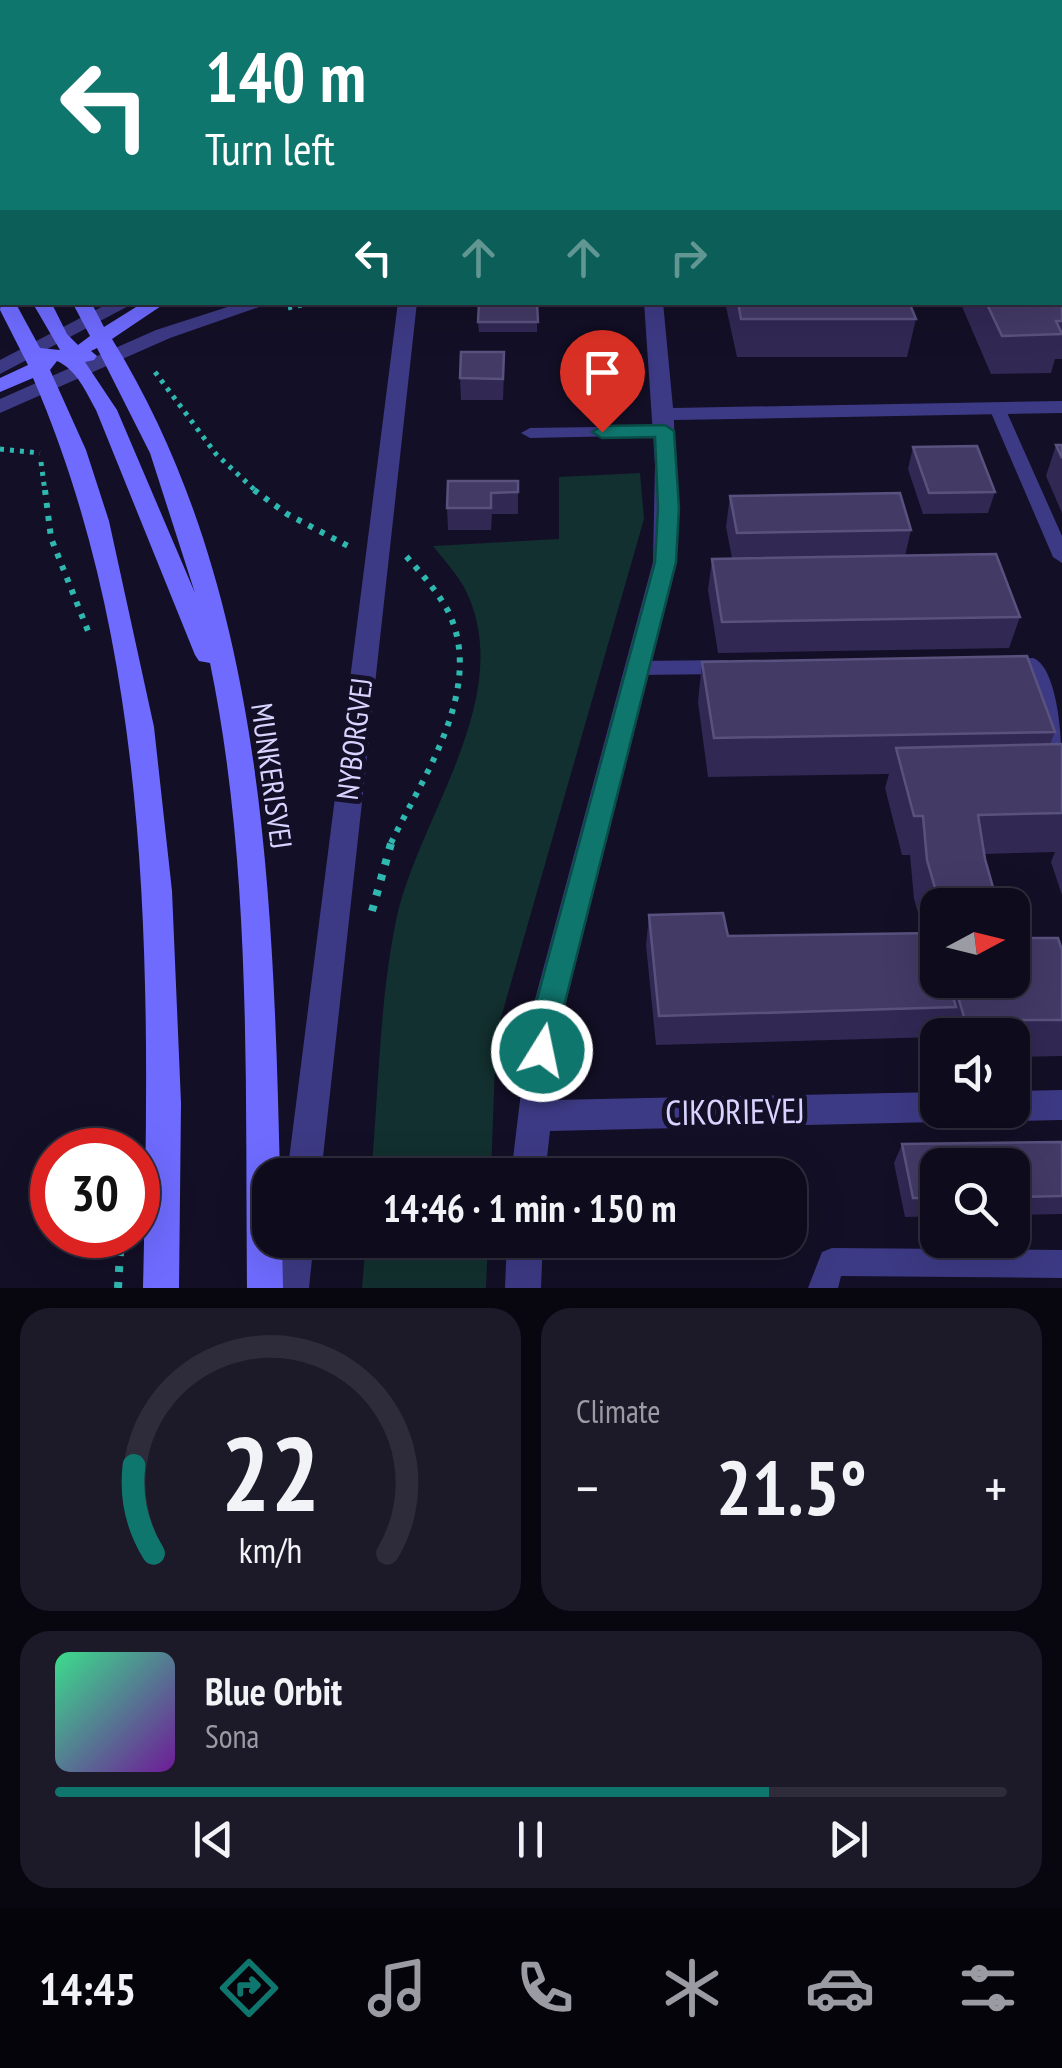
<!DOCTYPE html>
<html lang="en">
<head>
<meta charset="utf-8">
<style>
	body { margin:0; font-family:"PT Sans Narrow",sans-serif; background:#1c1929; color:#f1f3f6; height:100vh; display:flex; flex-direction:column; font-size:38px; white-space:nowrap }
	* { box-sizing:border-box; margin:0 }
	p { font-size:32px; color:#9b9ba3 }
	.icon { flex:none; width:55px; height:55px; fill:none; stroke:currentColor; stroke-width:2; stroke-linecap:round; stroke-linejoin:round }
	.map { position:relative; height:1288px; overflow:hidden }
	.details { display:flex; flex-direction:column; gap:20px; padding:20px; background:#08060f; flex:1 }
	.details>* { flex:none }
	.top-card { position:absolute; left:0px; top:0px; width:1062px; height:305px; box-shadow:0 10px 40px #0002,0 0 0 2px #2e2b3b; background:#0f766e; color:#fff; overflow:hidden }
	.needle { width:65px; rotate:83deg }
	.tools { position:absolute; left:920px; top:888px; display:grid; gap:20px }
	.tools a { display:grid; place-items:center; width:110px; height:110px; border-radius:20px; background:#0e0b1c; box-shadow:0 10px 40px #0002,0 0 0 2px #2e2b3b; font-size:50px }
	.speed { position:absolute; left:30px; top:1128px; display:flex; gap:20px; font-size:50px; font-weight:700; text-align:center }
	.speed>* { display:grid; place-content:center; width:130px; height:130px; border-radius:50%; background:#0e0b1c; box-shadow:0 10px 40px #0002,0 0 0 2px #2e2b3b; line-height:1 }
	.speed .limit { border:15px solid #d22; background:#fff; color:#111 }
	.pin { position:absolute; display:grid; place-items:center; width:85px; height:85px; color:#fff; margin:-102px -42px; border-radius:50% 50% 50% 0; rotate:-45deg; box-shadow:0 0 10px #0007 }
	.pin .icon { rotate:45deg }
	.me { position:absolute; width:110px; margin:-55px; rotate:10deg; stroke-linejoin:round; filter:drop-shadow(0 0 8px #0008) }
	.turn { display:flex; align-items:center; gap:35px; height:210px; padding:0 40px; font-size:45px }
	.turn .icon { width:130px; height:130px; stroke-width:2.5 }
	.turn b { display:block; font-size:70px; line-height:85px }
	.lanes { display:flex; align-items:center; height:95px; padding:0 40px; background:#0003; justify-content:center; gap:50px; direction:ltr }
	.lanes .off { opacity:.35 }
	.big { font-size:75px; font-weight:800; line-height:1.1 }
	.details .widget { flex:1; display:flex; flex-direction:column; justify-content:center; gap:15px; min-width:0; padding:0 35px; border-radius:30px; background:#1c1929 }
	.details .dial { align-items:center; gap:0 }
	.dial svg { height:260px; overflow:visible; fill:none; stroke:#2e2b3b; stroke-width:7; stroke-linecap:round; text-anchor:middle }
	.dial text { fill:#f1f3f6; stroke:none }
	.song { display:flex; align-items:center; gap:30px }
	.cover { width:120px; height:120px; border-radius:15px; background:linear-gradient(135deg,hsl(150 70% 55%),hsl(280 70% 35%)) }
	.played { height:10px; border-radius:5px; background:linear-gradient(90deg,#0f766e 75%,#2e2b3b 75%) }
	.keys { display:flex; justify-content:space-around; direction:ltr }
	.heat { display:flex; justify-content:space-between; align-items:center; font-size:55px; direction:ltr }
	.details .tiles { flex:1; display:grid; gap:20px; grid-template-columns:1fr 1fr }
	.widget:last-child { grid-column:span 2 }
	.trip { position:absolute; left:252px; top:1158px; width:555px; height:100px; border-radius:30px; background:#0e0b1c; box-shadow:0 10px 40px #0002,0 0 0 2px #2e2b3b; font-weight:800; line-height:100px; text-align:center }
	.tabs { display:flex; height:160px; justify-content:space-around; align-items:center; background:#06040b; color:#9b9ba3 }
	.tabs .icon { width:70px; height:70px }
	.tabs .active { color:#0f766e }
	.tabs b { font-size:45px; color:#f1f3f6 }
	.map>svg:first-child { display:block }
</style>
</head>
<body>
<div class="map">
<svg width="1062" height="1288" viewBox="0 0 1062 1288">
	<rect width="100%" height="100%" fill="#130f26"/>
	<path fill="#12302f" d="M640,473L644,519L496,1035L491,1175H371C379,1090 379,1000 397,916C420,815 518,694 465,589C457,574 444,560 433,546L559,539V477Z
		M366,1240H488L486,1288H362Z"/>
	<g fill="none" stroke-linecap="round" stroke-linejoin="round">
		<path stroke="#2fb8b0" stroke-width="5" stroke-dasharray="4 6" stroke-linecap="butt" d="M288,308L316,302
			M155,372L216,454L257,492
			M0,449L40,453
			M41,462L45,492"/>
		<path stroke="#2fb8b0" stroke-width="6" stroke-dasharray="5 8" stroke-linecap="butt" d="M45,490L51,538L88,631
			M254,490L287,514L350,547
			M391,843C423,776 486,688 448,611C437,591 421,573 406,556"/>
		<path stroke="#2fb8b0" stroke-width="8" stroke-dasharray="6 10" stroke-linecap="butt" d="M372,911L392,840
			M118,1288L121,1235"/>
		<path fill="#3d3a85" fill-rule="evenodd" d="M1060,81H1062V89H1060Z
			M1060,193H1062V205H1060Z
			M997,403L1005,408L1062,536V563L1053,557L989,408Z
			M665,426L674,431L671,435L530,438L521,433L530,428Z
			M1033,658C1056,666 1062,733 1061,754L1053,752L1050,746L1025,673H1006L996,666L1006,659Z
			M727,660L737,667L727,674L637,675L627,668L637,661Z
			M832,1248L1062,1250V1278L841,1276L838,1288H808L822,1252Z"/>
		<path fill="#3d3a85" fill-rule="evenodd" d="M644,302H663L673,408L1062,401V413L674,420L677,562L562,1018L553,1100L938,1092V1110H953L950,1118L938,1122L550,1131L545,1175H511L530,1018L653,562L655,464Z
			M1062,1090V1120L1012,1121L1000,1117L997,1110H1012V1091Z
			M507,1240H543L541,1288H505Z"/>
		<path fill="#3d3a85" fill-rule="evenodd" d="M111,302H136L0,374V360Z
			M243,302H273L170,338L0,413V399L156,330Z
			M398,302H417L321,1175H287Z
			M278,1240H314L309,1288H273Z"/>
		<path fill="#6f6bff" fill-rule="evenodd" d="M0,200H2V213H0Z
			M0,243H2V256H0Z
			M2,297V302H15L40,348L60,350L32,302H51L67,334L78,345L90,336L72,302H91L104,327L144,302H167L112,339C265,587 273,892 280,1175H270V1240H282L283,1288H247C245,1081 252,867 210,663L199,661L195,655L96,410C86,392 77,370 57,361L50,370L86,450L109,521L154,727L172,891L181,1103L179,1288H143C150,983 156,663 33,378L0,392V378L28,365L0,310ZM97,348L150,453L195,593L117,410L85,362L94,360L97,356L91,351Z"/>
	</g>
	<path fill="#312854" d="M1046,0H1062V18L1060,17V2H1046Z
		M1060,30H1062V70H1060Z
		M0,52H2V143L0,140Z
		M1062,218V359H1055L1051,373L991,374L960,302H1060Z
		M537,302V332H479L478,322Z
		M725,302H927L910,303L916,319L907,357H737Z
		M504,373L503,400H461L460,378Z
		M1056,445H1062V513L1046,476Z
		M913,447L995,492L988,513L923,514L908,469Z
		M518,481V514H492L491,530H448L447,508Z
		M730,496L911,530L905,556L1020,617L1009,648L718,653L708,590L712,559L732,558L726,527Z
		M702,662L1055,732L1050,744H1062V895L1051,862L1055,852L984,854L998,905H938V980H1012L1062,950V1056L1012,1057V1035H938V1037L656,1045L646,945L649,915L728,936L924,933L914,899L910,855H902L885,788L889,774L708,777L698,702Z
		M1062,1142V1214L1012,1215V1165H938V1216L905,1217L894,1163L902,1144Z"/>
	<path fill="#1d163a" d="M0,86H2V115L0,116Z"/>
	<path fill="#433a66" stroke="#5a527e" stroke-width="2.5" d="M265,0H297V2H264Z
		M653,0H846L847,2H654Z
		M1060,30H1062V52H1060Z
		M0,52H2V86H0Z
		M0,101H2V118L0,115Z
		M1060,214L1062,218V321H1056L1062,334L1002,336L986,302H1060Z
		M479,302H537L538,322H478Z
		M738,302H909L916,319H741Z
		M461,352H504L503,379L460,378Z
		M1056,445H1062V458Z
		M977,446L995,492L929,493L913,447Z
		M448,481H518V492L491,493V508H447Z
		M900,493L911,530L737,533L730,496Z
		M996,554L1020,617L722,622L712,559Z
		M1027,656L1055,732L714,738L702,662Z
		M1062,744V813L978,815L985,859L998,905H940L927,860L923,816H914L896,748Z
		M723,913L728,936L934,933L938,944V980H948L956,1007L659,1016L649,915Z
		M1012,938H1058L1062,950V1020H965L953,980H1012Z
		M1062,1142V1196L1012,1197V1165H938V1198H913L902,1144Z"/>
	<path fill="#0f766e" stroke="#0a4d48" stroke-width="2.5" d="M665,425L674,431L679,508L676,562L561,1018L552,1060L542,1064L531,1060L527,1051L532,1018L655,562L658,508L655,437L602,438L592,432L602,426Z"/>
	<g text-anchor="middle" stroke-width="10" stroke-linejoin="round" paint-order="stroke">
		<g font-size="30" fill="#d9d4ff" stroke="#130f26">
			<text transform="translate(355 739) rotate(-83)" y="10">NYBORGVEJ</text>
			<text transform="translate(271 776) rotate(82)" y="10">MUNKERISVEJ</text>
		</g>
		<g font-size="35" fill="#d9d4ff" stroke="#130f26">
			<text transform="translate(735 1112) rotate(-1)" y="12">CIKORIEVEJ</text>
		</g>
	</g>
</svg>
<div class="tools">
<a><svg class="needle" viewBox="-14 -14 28 28"><path d="M0-13l5 13h-10z" fill="#e53935"/><path d="M0 13l5-13h-10z" fill="#9b9ba3"/></svg></a>
<a><svg class="icon" aria-label="sound" viewBox="0 0 24 24"><path d="M4 9h4l5-4v14l-5-4H4zM17 9q2 3 0 6"/></svg></a>
<a><svg class="icon" aria-label="search" viewBox="0 0 24 24"><circle cx="10" cy="10" r="6"/><path d="M15 15l6 6"/></svg></a>
</div>
<div class="speed"><div class="limit">30</div></div>
<div class="pin" style="left:602px;top:432px;background:#d93025"><svg class="icon" aria-label="arrive" viewBox="0 0 24 24"><path d="M6 21V4h12l-3 4 3 4H6"/></svg></div>
<svg class="me" style="left:542px;top:1051px" viewBox="-20 -20 40 40"><circle r="17" fill="#0f766e" stroke="#fff" stroke-width="3"/><path d="M0-11L8 9 0 5-8 9z" fill="#fff"/></svg>
<div class="trip">14:46 · 1 min · 150 m</div>
<div class="top-card">
<div class="turn"><svg class="icon" aria-label="left" viewBox="0 0 24 24"><path d="M17 20v-9H6M10 6l-5 5 5 5"/></svg><div><b>140 m</b>Turn left</div></div>
<div class="lanes"><svg class="icon" aria-label="left" viewBox="0 0 24 24"><path d="M17 20v-9H6M10 6l-5 5 5 5"/></svg><svg class="icon off" aria-label="ahead" viewBox="0 0 24 24"><path d="M12 20V5M6 11l6-6 6 6"/></svg><svg class="icon off" aria-label="ahead" viewBox="0 0 24 24"><path d="M12 20V5M6 11l6-6 6 6"/></svg><svg class="icon off" aria-label="right" viewBox="0 0 24 24"><path d="M7 20v-9h11M14 6l5 5-5 5"/></svg></div>
</div>
</div>
<section class="details">
<div class="tiles">
<div class="widget dial"><svg viewBox="0 0 100 80">
<path d="M14 69A42 42 0 1 1 86 69"/>
<path d="M14 69A42 42 0 0 1 8 42" stroke="#0f766e"/>
<text x="50" y="56" font-size="32" font-weight="700">22</text>
<text x="50" y="72" font-size="11">km/h</text>
</svg></div>
<div class="widget"><p>Climate</p>
<div class="heat"><a>−</a><b class="big">21.5°</b><a>+</a></div>
</div>
<div class="widget">
<div class="song"><i class="cover"></i><div><b>Blue Orbit</b><p>Sona</p></div></div>
<div class="played"></div>
<div class="keys"><svg class="icon" aria-label="previous" viewBox="0 0 24 24"><path d="M18 5L8 12l10 7zM5 5v14"/></svg><svg class="icon" aria-label="pause" viewBox="0 0 24 24"><path d="M8 5v14M16 5v14"/></svg><svg class="icon" aria-label="next" viewBox="0 0 24 24"><path d="M6 5l10 7-10 7zM19 5v14"/></svg></div>
</div>
</div>
</section>
<nav class="tabs">
<b>14:45</b>
<svg class="icon active" aria-label="directions" viewBox="0 0 24 24"><path d="M12 3l9 9-9 9-9-9zM9 14v-3h6M13 9l2 2-2 2"/></svg>
<svg class="icon" aria-label="music" viewBox="0 0 24 24"><path d="M9 18V5l10-2v13"/><circle cx="6" cy="18" r="3"/><circle cx="16" cy="16" r="3"/></svg>
<svg class="icon" aria-label="phone" viewBox="0 0 24 24"><path d="M5 4h4l2 5-3 2q2 4 5 5l2-3 5 2v4C11 20 4 13 5 4z"/></svg>
<svg class="icon" aria-label="climate" viewBox="0 0 24 24"><path d="M12 3v18M4 7l16 10M4 17L20 7"/></svg>
<svg class="icon" aria-label="car" viewBox="0 0 24 24"><path d="M5 17H2v-5l4-1 3-4h7l3 4 3 1v5h-3M9 17h6M6 11h13"/><circle cx="7" cy="17" r="2"/><circle cx="17" cy="17" r="2"/></svg>
<svg class="icon" aria-label="filters" viewBox="0 0 24 24"><path d="M4 7h16M4 17h16"/><circle cx="9" cy="7" r="2"/><circle cx="15" cy="17" r="2"/></svg>
</nav>
</body>
</html>
